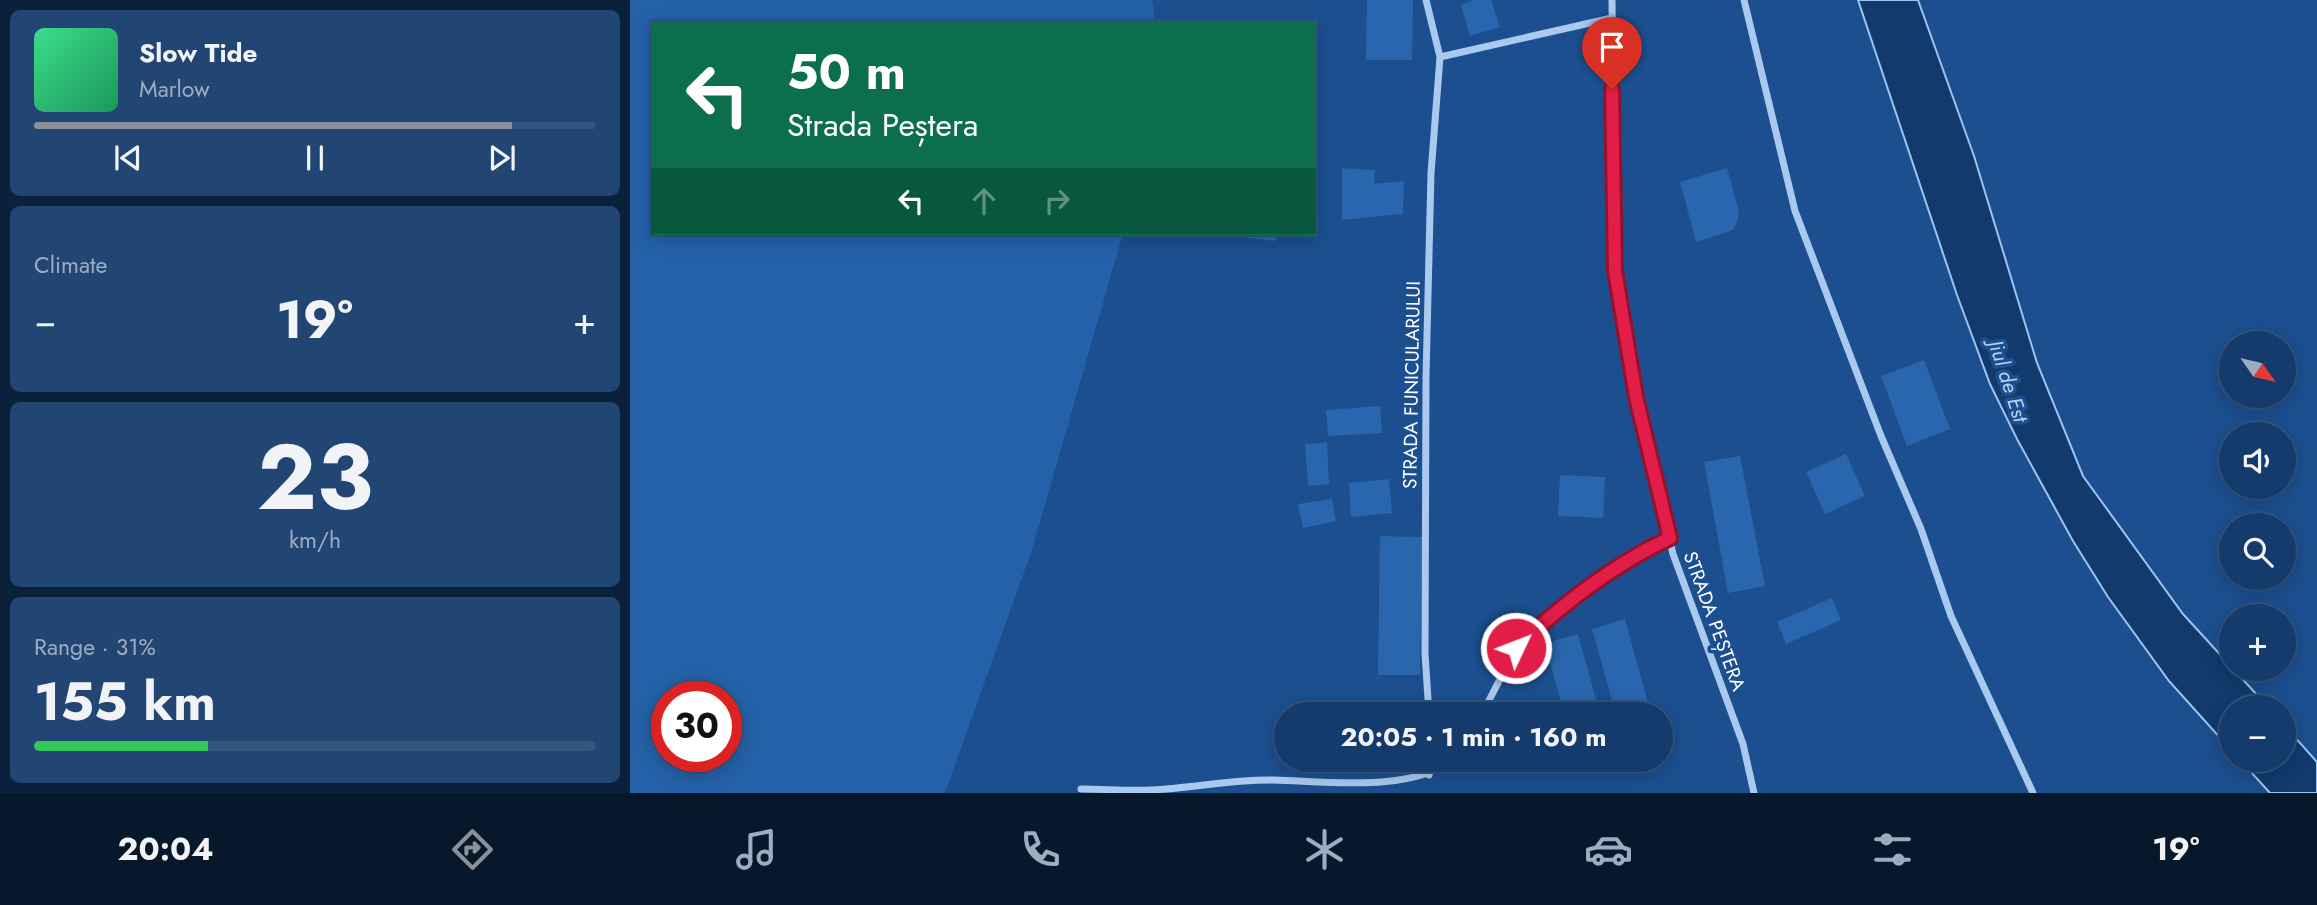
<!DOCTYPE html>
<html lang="en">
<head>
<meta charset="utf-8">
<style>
	body { margin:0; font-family:Jost,sans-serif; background:#214673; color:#f1f3f6; height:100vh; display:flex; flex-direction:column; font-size:26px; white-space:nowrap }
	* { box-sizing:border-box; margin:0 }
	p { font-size:23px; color:#9dadc1 }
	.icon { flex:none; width:38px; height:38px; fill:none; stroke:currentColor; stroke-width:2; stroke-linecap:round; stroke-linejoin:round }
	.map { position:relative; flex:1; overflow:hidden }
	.drawer { display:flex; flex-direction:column; gap:10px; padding:10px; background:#0b203b; width:630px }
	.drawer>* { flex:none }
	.top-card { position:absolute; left:21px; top:21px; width:665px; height:214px; border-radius:0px; box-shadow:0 4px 18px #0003,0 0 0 2px #33557e; background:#0b6e4f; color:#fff; overflow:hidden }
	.needle { width:46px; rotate:124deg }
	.fabs { position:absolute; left:1589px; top:331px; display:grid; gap:14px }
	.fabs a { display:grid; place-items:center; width:77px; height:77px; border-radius:50%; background:#143b6b; box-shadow:0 4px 18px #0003,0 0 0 2px #33557e; font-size:35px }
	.speed { position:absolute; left:21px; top:681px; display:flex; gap:14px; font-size:35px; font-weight:700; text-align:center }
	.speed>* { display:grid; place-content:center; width:91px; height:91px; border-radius:50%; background:#143b6b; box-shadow:0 4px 18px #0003,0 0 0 2px #33557e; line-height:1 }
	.speed .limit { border:10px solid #d22; background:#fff; color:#111 }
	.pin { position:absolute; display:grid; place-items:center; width:60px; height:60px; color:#fff; margin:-72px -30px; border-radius:50% 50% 50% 0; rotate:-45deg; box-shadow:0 0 7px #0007 }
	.pin .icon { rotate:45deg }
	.me { position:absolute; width:77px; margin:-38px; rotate:47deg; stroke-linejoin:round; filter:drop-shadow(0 0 5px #0008) }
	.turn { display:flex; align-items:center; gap:24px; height:147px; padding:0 21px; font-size:32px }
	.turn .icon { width:91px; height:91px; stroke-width:2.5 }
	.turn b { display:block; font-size:49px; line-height:60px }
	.lanes { display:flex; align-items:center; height:66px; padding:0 21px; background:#0003; justify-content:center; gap:35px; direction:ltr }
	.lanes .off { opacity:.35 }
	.big { font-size:52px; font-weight:700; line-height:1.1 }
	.drawer .tile { flex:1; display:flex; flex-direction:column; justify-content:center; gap:10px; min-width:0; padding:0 24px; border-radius:10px; background:#214673 }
	.drawer .dial { align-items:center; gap:0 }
	.dial b { font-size:91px; line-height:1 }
	.song { display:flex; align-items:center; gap:21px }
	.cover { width:84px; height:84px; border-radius:10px; background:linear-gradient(135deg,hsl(150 70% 55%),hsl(150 70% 35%)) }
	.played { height:7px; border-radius:4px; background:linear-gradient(90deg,#8c9099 85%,#33557e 85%) }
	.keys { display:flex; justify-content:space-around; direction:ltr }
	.heat { display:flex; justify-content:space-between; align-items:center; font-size:38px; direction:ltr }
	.charge { height:10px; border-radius:5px; background:linear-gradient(90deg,#34c759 31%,#33557e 0) }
	.trip { position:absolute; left:644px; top:702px; width:399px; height:70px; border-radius:35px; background:#143b6b; box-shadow:0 4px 18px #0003,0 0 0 2px #33557e; font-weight:700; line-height:70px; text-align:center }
	.tabs { display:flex; height:112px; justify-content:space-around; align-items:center; background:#08182b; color:#9dadc1 }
	.tabs .icon { width:49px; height:49px }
	.tabs .current { color:#8c9099 }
	.tabs b { font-size:32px; color:#f1f3f6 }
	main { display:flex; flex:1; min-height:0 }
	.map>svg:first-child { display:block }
</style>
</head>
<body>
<main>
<section class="drawer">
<div class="tile">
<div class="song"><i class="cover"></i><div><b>Slow Tide</b><p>Marlow</p></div></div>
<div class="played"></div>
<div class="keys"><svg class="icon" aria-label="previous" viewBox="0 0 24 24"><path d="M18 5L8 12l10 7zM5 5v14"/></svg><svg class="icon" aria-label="pause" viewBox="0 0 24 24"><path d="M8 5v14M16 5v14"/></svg><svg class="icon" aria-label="next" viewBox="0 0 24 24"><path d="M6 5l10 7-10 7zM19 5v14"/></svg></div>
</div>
<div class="tile"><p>Climate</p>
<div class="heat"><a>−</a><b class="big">19°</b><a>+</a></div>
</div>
<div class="tile dial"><b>23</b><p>km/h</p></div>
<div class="tile"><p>Range · 31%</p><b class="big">155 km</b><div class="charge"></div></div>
</section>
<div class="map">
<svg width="1687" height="793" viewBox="0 0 1687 793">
	<rect width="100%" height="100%" fill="#1b4f8f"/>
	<path fill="#2461a8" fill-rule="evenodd" d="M0,0H522L526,23H23V233H493L402,550L315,793H0ZM37,696H96V756H37Z"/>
	<path fill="#123a6d" stroke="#9cc4f0" stroke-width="2" d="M1228,0H1288L1344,156L1407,363L1453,476L1553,614L1638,707H1601V750L1539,681L1478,597L1443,541L1387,439L1360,384L1327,295Z
		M1654,725L1687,762V793H1640L1610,760H1654Z"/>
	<path fill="#2a66ad" d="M737,0H783L782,60H736Z
		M843,0H861L870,27L840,36L831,5Z
		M712,168L745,170L744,184L774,181L773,214L712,220Z
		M1097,168L1109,212L1107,222L1103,230L1066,242L1050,182Z
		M615,233H647L646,241L614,237Z
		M1294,360L1320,429L1277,446L1251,376Z
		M750,406L752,433L698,436L696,410Z
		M697,442L699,484L678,486L675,444Z
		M1216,454L1235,496L1195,514L1176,472Z
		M1110,456L1135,586L1098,593L1074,462Z
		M930,475L975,477L973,518L928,516Z
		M759,479L762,513L721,517L719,483Z
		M702,499L706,521L673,528L668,504Z
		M750,536L792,537L790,675H748Z
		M1202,598L1211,620L1156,644L1147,622Z
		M995,619L1021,714H986L962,629Z
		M948,634L970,714H934L915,643Z
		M946,760H982L984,765L950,774Z"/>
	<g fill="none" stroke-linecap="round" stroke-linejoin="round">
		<path stroke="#a9c9ee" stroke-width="7" d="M796,0L810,57L801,173L796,377L795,654L799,714
			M982,0L985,271L1002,378L1043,554L1113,744L1124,793
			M1114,0L1165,211L1251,436L1291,529L1321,616L1403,793
			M810,57L982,18
			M852,714L886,648L934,605L984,569L1012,552L1040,538
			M799,775L800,760
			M451,789C474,789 498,791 521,790C562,788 603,779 644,780C693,781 783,793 820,760"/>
	</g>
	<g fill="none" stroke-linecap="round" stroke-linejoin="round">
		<defs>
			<path id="route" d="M886,648C932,604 983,565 1040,538L1006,397L985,271L982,89"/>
		</defs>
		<use href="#route" stroke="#92132f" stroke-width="18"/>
		<use href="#route" stroke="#e11d48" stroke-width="12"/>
	</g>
	<g text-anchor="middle" stroke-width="7" stroke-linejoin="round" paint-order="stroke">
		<g font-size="19" fill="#fff" stroke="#1b4f8f">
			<text transform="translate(781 385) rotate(-89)" y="7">STRADA FUNICULARULUI</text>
			<text transform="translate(1085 621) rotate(70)" y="7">STRADA PEȘTERA</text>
		</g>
		<g font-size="21" font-style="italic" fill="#b5d3f5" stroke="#1b4f8f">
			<text transform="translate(1378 381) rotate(72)" y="7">Jiul de Est</text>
		</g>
	</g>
</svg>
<div class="fabs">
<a><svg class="needle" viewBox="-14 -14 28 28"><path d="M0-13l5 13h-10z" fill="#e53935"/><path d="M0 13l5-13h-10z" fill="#9dadc1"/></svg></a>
<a><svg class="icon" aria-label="sound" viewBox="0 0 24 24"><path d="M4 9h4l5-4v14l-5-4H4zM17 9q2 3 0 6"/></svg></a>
<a><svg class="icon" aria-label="search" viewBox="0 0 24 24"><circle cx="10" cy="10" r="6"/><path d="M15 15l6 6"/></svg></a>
<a>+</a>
<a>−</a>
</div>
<div class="speed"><div class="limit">30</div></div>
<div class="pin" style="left:982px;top:89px;background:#d93025"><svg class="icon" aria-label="arrive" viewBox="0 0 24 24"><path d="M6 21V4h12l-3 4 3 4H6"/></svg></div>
<svg class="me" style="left:886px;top:648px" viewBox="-20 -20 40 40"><circle r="17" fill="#e11d48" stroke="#fff" stroke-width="3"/><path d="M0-11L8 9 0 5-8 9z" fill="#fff"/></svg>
<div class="trip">20:05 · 1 min · 160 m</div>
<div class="top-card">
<div class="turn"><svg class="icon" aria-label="left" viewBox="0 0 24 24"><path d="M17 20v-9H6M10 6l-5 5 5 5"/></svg><div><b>50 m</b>Strada Peștera</div></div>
<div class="lanes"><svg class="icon" aria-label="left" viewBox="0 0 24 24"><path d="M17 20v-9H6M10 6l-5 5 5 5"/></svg><svg class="icon off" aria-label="ahead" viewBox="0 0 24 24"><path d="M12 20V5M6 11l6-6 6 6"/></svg><svg class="icon off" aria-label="right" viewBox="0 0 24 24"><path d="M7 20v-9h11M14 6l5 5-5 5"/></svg></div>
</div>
</div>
</main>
<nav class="tabs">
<b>20:04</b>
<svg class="icon current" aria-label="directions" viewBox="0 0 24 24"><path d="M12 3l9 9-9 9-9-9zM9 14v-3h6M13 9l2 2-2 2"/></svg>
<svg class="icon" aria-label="music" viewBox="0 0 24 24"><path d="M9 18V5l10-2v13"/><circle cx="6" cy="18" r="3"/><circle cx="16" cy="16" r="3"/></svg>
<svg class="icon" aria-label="phone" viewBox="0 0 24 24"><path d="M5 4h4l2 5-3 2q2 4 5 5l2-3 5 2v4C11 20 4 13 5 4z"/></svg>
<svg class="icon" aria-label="climate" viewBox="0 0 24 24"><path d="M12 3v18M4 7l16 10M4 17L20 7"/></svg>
<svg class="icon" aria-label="car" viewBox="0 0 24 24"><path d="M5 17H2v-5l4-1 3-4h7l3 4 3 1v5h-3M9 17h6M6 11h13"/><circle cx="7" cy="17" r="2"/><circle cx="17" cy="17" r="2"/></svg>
<svg class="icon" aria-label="filters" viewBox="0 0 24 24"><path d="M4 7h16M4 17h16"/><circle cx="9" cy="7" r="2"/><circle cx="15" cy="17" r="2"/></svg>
<b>19°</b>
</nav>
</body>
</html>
